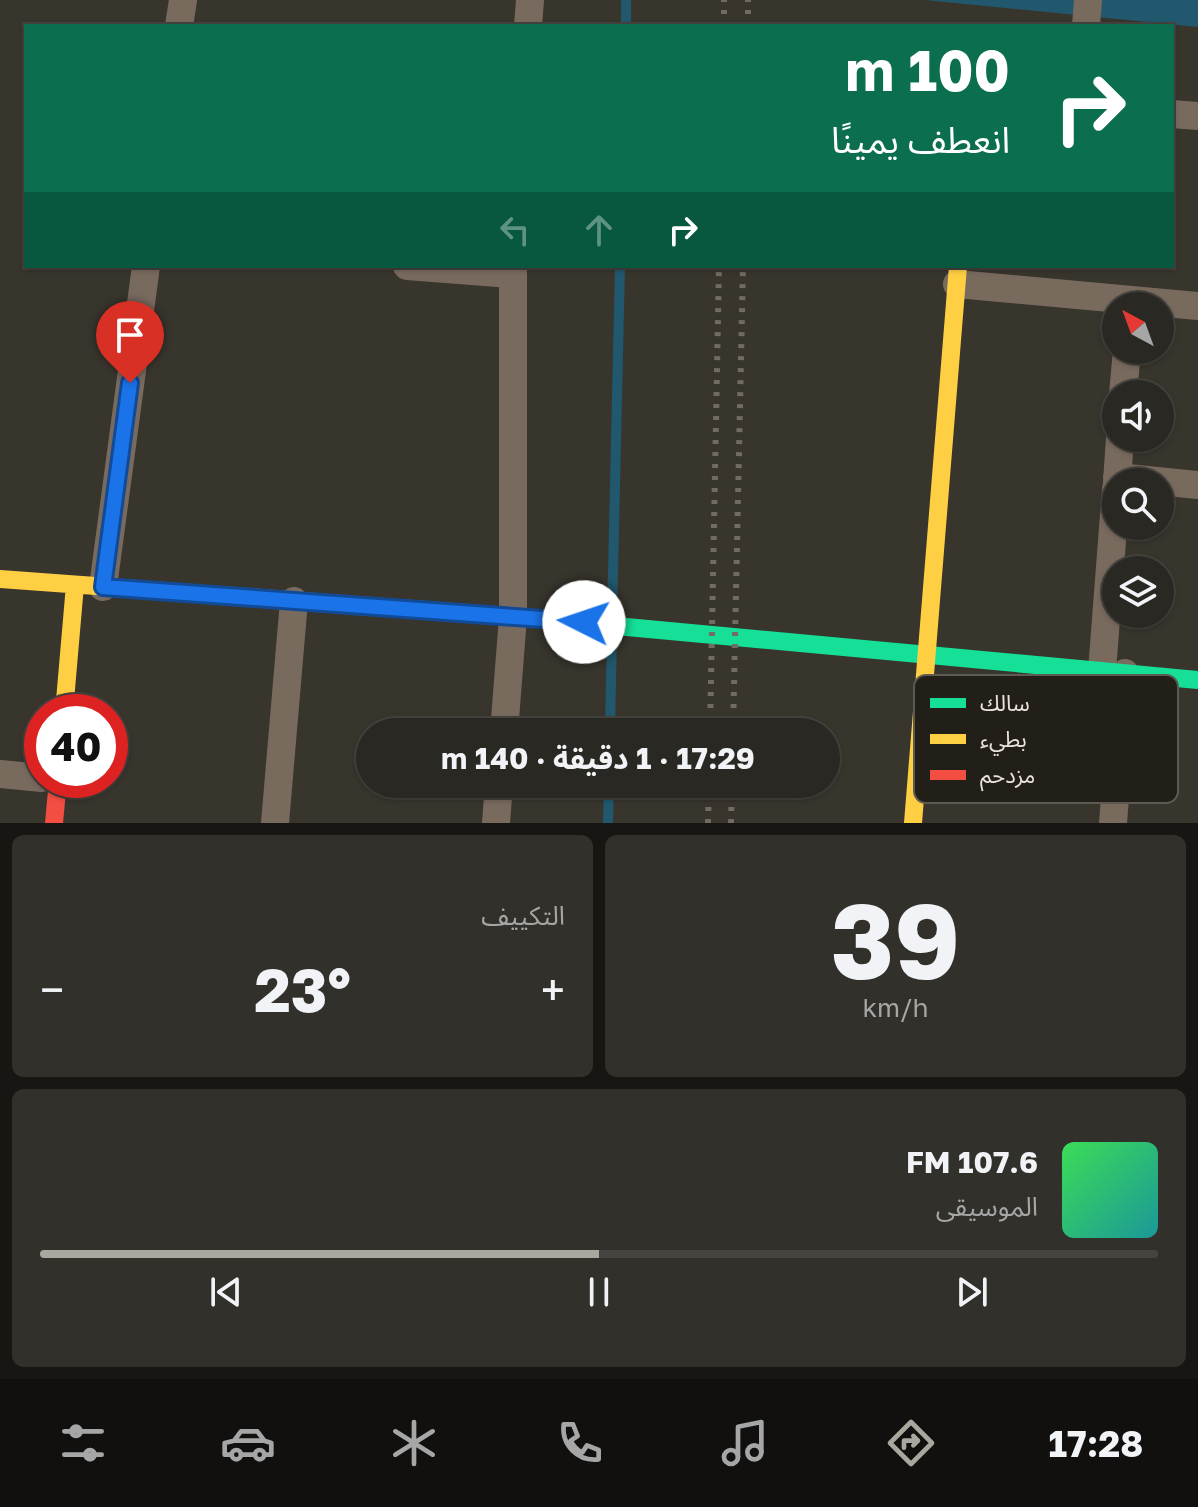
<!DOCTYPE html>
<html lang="ar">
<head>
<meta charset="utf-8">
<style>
	body { margin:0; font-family:"Golos Text","Noto Sans Arabic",sans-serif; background:#32302a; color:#f1f3f6; direction:rtl; height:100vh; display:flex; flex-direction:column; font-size:30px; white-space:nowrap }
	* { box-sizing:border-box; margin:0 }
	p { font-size:26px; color:#a5a6a5 }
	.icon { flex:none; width:44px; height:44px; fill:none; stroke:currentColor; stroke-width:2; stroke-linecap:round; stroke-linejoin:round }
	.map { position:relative; height:823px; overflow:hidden; direction:ltr }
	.panel { display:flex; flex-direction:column; gap:12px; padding:12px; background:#171613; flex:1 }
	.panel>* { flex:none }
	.guide { position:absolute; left:24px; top:24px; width:1150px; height:244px; border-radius:0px; box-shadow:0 2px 6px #0004,0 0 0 2px #464440; direction:rtl; background:#0b6e4f; color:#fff; overflow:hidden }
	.needle { width:52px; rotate:319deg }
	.fabs { position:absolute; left:1102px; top:292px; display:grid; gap:16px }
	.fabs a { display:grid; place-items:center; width:72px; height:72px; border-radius:50%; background:#2a2822; box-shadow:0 2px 6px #0004,0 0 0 2px #464440; font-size:40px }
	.speed { position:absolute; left:24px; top:694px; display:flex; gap:16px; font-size:40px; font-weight:700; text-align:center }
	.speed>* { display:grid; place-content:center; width:104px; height:104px; border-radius:50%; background:#2a2822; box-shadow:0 2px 6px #0004,0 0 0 2px #464440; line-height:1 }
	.speed .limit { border:12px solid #d22; background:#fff; color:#111 }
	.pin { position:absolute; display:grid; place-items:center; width:68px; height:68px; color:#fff; margin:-82px -34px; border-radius:50% 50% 50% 0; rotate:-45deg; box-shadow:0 0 8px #0007 }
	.pin .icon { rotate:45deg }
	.me { position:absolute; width:88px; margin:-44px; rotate:274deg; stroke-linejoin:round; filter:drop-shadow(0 0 6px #0008) }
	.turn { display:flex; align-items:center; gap:28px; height:168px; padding:0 32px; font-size:36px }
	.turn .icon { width:104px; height:104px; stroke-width:2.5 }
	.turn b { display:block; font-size:56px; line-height:68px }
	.lanes { display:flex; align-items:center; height:76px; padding:0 32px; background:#0003; justify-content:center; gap:40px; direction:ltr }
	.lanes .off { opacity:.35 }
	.big { font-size:60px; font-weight:700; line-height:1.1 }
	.panel .widget { flex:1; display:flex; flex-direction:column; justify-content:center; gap:12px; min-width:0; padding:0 28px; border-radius:12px; background:#32302a }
	.panel .dial { align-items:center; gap:0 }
	.dial b { font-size:104px; line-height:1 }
	.song { display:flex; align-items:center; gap:24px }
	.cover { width:96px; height:96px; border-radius:12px; background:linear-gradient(135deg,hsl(130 70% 55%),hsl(180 70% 35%)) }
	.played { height:8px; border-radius:4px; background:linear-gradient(90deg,#aaa79e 50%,#464440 50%) }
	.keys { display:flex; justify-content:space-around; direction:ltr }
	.heat { display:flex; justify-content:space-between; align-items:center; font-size:44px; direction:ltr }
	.panel .tiles { flex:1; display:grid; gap:12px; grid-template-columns:1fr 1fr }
	.widget:last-child { grid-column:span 2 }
	.trip { position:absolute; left:356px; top:718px; width:484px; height:80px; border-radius:40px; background:#2a2822; box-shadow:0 2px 6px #0004,0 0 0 2px #464440; font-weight:700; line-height:80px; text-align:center; direction:rtl }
	.dock { display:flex; height:128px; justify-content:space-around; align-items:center; background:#11100e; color:#a5a6a5 }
	.dock .icon { width:56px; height:56px }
	.dock .selected { color:#aaa79e }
	.dock b { font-size:36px; color:#f1f3f6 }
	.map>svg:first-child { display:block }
</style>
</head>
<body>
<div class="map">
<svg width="1198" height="823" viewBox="0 0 1198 823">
	<rect width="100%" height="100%" fill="#38352d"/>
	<path fill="#21586d" d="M925,0H1198V27Z"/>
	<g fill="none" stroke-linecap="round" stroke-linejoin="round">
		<path stroke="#21586d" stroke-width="10" d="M626,26V0
			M612,616L620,266
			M610,732L612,632
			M608,823L609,784"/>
		<path stroke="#796a5e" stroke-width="28" d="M179,26L183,0
			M528,26L530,0
			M1086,26L1088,0
			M1172,114L1198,116
			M407,266L512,274
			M957,284L1198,306
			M1123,394L1127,350
			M1117,477L1198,485
			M1117,482L1120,438
			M103,587L146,266
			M1102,671L1116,489
			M504,732L513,617V266
			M0,774L42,778
			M275,823L294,601
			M496,823L499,784
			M1113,823L1125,673"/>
		<path stroke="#16e098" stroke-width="18" d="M519,617L1198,680"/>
		<path stroke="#ffcf43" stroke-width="18" d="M0,579L519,617
			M64,712L75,585
			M913,823L958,266"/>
		<path stroke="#f24e42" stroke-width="18" d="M54,823L58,780"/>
		<path stroke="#736a61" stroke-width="6" stroke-dasharray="4 8" stroke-linecap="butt" d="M724,26V0
			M748,26V0
			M710,732L719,266
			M733,732L743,266
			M708,823L709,784
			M731,823L732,784"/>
	</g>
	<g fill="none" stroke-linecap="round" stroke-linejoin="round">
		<defs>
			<path id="route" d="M130,383L103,587L584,622"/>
		</defs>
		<use href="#route" stroke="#114b97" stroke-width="20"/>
		<use href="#route" stroke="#1a73e8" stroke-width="14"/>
	</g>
	<rect x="914" y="675" width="264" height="128" rx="12" fill="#211f18" stroke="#5d5a52" stroke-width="2"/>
	<rect x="930" y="698" width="36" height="10" fill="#16e098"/>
	<rect x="930" y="734" width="36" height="10" fill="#ffcf43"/>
	<rect x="930" y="770" width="36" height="10" fill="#f24e42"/>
	<g font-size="22" fill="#e8e4db">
		<text x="980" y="711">سالك</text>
		<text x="980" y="747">بطيء</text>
		<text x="980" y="783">مزدحم</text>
	</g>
</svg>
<div class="fabs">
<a><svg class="needle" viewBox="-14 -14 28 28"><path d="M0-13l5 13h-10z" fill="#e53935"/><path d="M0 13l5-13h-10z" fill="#a5a6a5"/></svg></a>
<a><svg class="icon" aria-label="sound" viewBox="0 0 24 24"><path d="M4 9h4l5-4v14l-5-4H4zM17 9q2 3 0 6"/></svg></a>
<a><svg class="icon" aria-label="search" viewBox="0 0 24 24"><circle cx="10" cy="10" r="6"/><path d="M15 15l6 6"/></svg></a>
<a><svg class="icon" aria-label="layers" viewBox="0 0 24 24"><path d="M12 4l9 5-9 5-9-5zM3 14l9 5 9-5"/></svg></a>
</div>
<div class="speed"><div class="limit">40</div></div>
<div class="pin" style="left:130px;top:383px;background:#d93025"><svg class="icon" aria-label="arrive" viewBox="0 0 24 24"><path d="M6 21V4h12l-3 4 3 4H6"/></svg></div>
<svg class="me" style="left:584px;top:622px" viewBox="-20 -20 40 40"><circle r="19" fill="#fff"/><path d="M0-13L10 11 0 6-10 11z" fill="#1a73e8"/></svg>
<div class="trip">17:29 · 1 دقيقة · 140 m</div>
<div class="guide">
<div class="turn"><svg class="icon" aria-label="right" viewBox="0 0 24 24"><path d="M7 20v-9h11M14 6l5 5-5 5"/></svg><div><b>100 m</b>انعطف يمينًا</div></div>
<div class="lanes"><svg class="icon off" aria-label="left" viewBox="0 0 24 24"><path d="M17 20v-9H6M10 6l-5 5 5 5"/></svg><svg class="icon off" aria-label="ahead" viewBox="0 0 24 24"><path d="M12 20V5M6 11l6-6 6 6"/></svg><svg class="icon" aria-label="right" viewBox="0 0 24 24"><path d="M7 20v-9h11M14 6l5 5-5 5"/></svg></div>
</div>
</div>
<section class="panel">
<div class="tiles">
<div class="widget dial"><b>39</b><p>km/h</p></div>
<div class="widget"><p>التكييف</p>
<div class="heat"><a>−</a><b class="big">23°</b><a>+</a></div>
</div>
<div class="widget">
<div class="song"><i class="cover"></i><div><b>107.6 FM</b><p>الموسيقى</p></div></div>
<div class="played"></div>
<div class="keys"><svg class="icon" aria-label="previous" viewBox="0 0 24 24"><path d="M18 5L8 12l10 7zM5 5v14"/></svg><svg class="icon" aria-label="pause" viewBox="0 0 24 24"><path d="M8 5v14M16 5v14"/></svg><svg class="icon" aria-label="next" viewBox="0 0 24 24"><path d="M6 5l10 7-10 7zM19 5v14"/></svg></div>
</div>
</div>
</section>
<nav class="dock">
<b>17:28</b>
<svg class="icon selected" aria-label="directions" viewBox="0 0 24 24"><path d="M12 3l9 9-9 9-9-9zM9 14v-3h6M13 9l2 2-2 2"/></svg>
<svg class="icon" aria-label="music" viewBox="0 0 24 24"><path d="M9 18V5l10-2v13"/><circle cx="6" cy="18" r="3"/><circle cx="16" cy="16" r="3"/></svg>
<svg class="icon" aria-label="phone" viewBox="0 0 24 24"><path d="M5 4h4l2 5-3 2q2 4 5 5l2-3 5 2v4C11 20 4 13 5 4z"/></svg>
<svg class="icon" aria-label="climate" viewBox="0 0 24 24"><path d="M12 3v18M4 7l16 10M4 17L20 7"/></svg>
<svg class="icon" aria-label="car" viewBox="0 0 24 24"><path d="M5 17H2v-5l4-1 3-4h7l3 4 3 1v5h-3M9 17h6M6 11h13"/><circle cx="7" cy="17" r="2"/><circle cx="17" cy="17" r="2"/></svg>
<svg class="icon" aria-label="filters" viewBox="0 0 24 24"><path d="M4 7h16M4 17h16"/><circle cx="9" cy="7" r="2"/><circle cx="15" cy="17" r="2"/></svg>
</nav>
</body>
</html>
